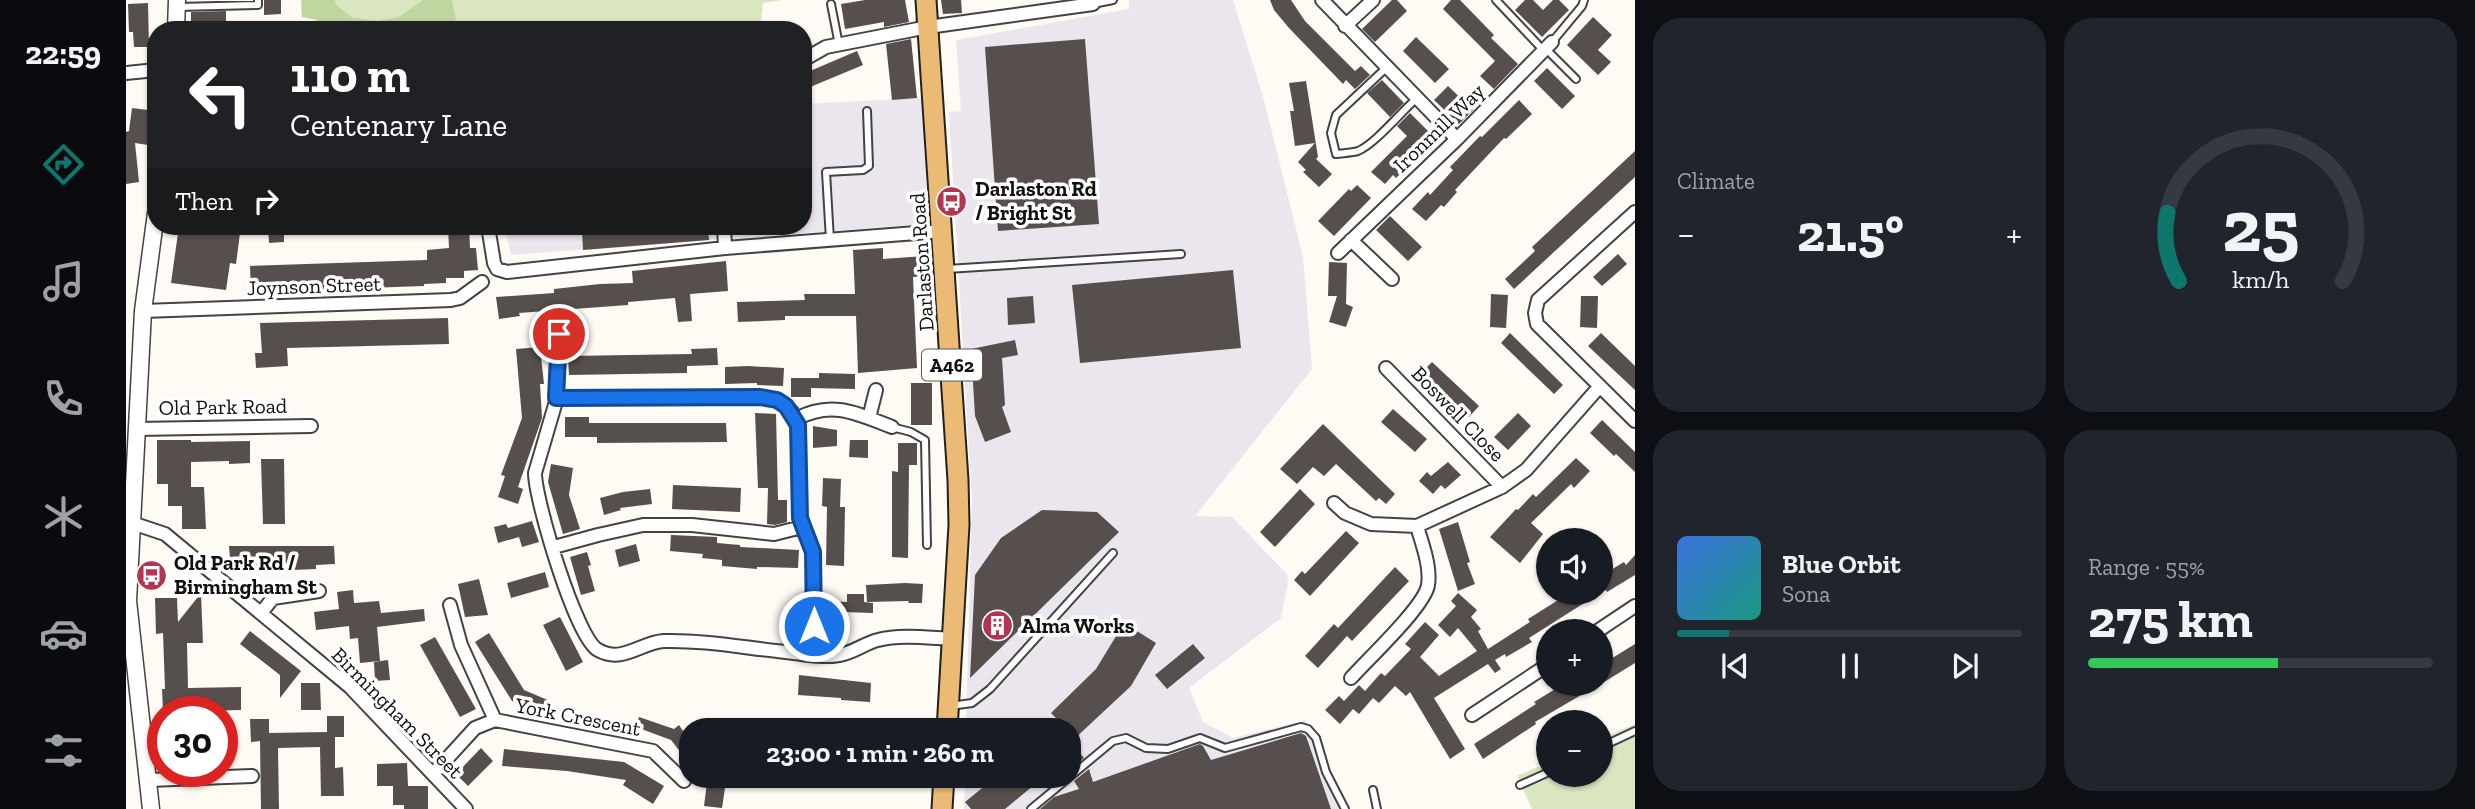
<!DOCTYPE html>
<html lang="en">
<head>
<meta charset="utf-8">
<style>
	body { margin:0; font-family:"Zilla Slab",serif; background:#20242c; color:#f1f3f6; height:100vh; display:flex; flex-direction:column; font-size:26px; white-space:nowrap }
	* { box-sizing:border-box; margin:0 }
	p { font-size:23px; color:#9ea1a6 }
	.icon { flex:none; width:38px; height:38px; fill:none; stroke:currentColor; stroke-width:2; stroke-linecap:round; stroke-linejoin:round }
	.map { position:relative; flex:1; overflow:hidden }
	.panel { display:flex; flex-direction:column; gap:18px; padding:18px; background:#0d0f14; width:840px }
	.panel>* { flex:none }
	.top-card { position:absolute; left:21px; top:21px; width:665px; height:214px; border-radius:28px; box-shadow:0 2px 5px #0004; background:#202124; color:#fff; overflow:hidden }
	.buttons { position:absolute; left:1410px; top:528px; display:grid; gap:14px }
	.buttons a { display:grid; place-items:center; width:77px; height:77px; border-radius:50%; background:#171b24; box-shadow:0 2px 5px #0004; font-size:35px }
	.speed { position:absolute; left:21px; top:696px; display:flex; gap:14px; font-size:35px; font-weight:700; text-align:center }
	.speed>* { display:grid; place-content:center; width:91px; height:91px; border-radius:50%; background:#171b24; box-shadow:0 2px 5px #0004; line-height:1 }
	.speed .limit { border:10px solid #d22; background:#fff; color:#111 }
	.pin { position:absolute; display:grid; place-items:center; width:60px; height:60px; color:#fff; margin:-30px; border:4px solid #fff; border-radius:50%; box-shadow:0 2px 7px #0007 }
	.me { position:absolute; width:77px; margin:-38px; rotate:0deg; stroke-linejoin:round; filter:drop-shadow(0 0 5px #0008) }
	.turn { display:flex; align-items:center; gap:24px; height:147px; padding:0 28px; font-size:32px }
	.turn .icon { width:91px; height:91px; stroke-width:2.5 }
	.turn b { display:block; font-size:49px; line-height:60px }
	.then { display:flex; align-items:center; height:66px; padding:0 28px; background:#0003; gap:14px; font-size:26px }
	.big { font-size:52px; font-weight:700; line-height:1.1 }
	.panel .card { flex:1; display:flex; flex-direction:column; justify-content:center; gap:10px; min-width:0; padding:0 24px; border-radius:28px; background:#20242c }
	.panel .dial { align-items:center; gap:0 }
	.dial svg { height:182px; overflow:visible; fill:none; stroke:#363941; stroke-width:7; stroke-linecap:round; text-anchor:middle }
	.dial text { fill:#f1f3f6; stroke:none }
	.song { display:flex; align-items:center; gap:21px }
	.cover { width:84px; height:84px; border-radius:10px; background:linear-gradient(135deg,hsl(220 70% 55%),hsl(170 70% 35%)) }
	.played { height:7px; border-radius:4px; background:linear-gradient(90deg,#0f766e 15%,#363941 15%) }
	.keys { display:flex; justify-content:space-around; direction:ltr }
	.heat { display:flex; justify-content:space-between; align-items:center; font-size:38px; direction:ltr }
	.charge { height:10px; border-radius:5px; background:linear-gradient(90deg,#34c759 55%,#363941 0) }
	.panel .tiles { flex:1; display:grid; gap:18px; grid-template-columns:repeat(2,1fr) }
	.trip { position:absolute; left:553px; top:718px; width:402px; height:70px; border-radius:28px; background:#171b24; box-shadow:0 2px 5px #0004; font-weight:700; line-height:70px; text-align:center }
	main { display:flex; flex:1; min-height:0 }
	.tabs { display:flex; flex-direction:column; width:126px; justify-content:space-around; align-items:center; background:#090b0e; color:#9ea1a6 }
	.tabs .icon { width:49px; height:49px }
	.tabs .current { color:#0f766e }
	.tabs b { font-size:32px; color:#f1f3f6 }
	.map>svg:first-child { display:block }
</style>
</head>
<body>
<main>
<nav class="tabs">
<b>22:59</b>
<svg class="icon current" aria-label="directions" viewBox="0 0 24 24"><path d="M12 3l9 9-9 9-9-9zM9 14v-3h6M13 9l2 2-2 2"/></svg>
<svg class="icon" aria-label="music" viewBox="0 0 24 24"><path d="M9 18V5l10-2v13"/><circle cx="6" cy="18" r="3"/><circle cx="16" cy="16" r="3"/></svg>
<svg class="icon" aria-label="phone" viewBox="0 0 24 24"><path d="M5 4h4l2 5-3 2q2 4 5 5l2-3 5 2v4C11 20 4 13 5 4z"/></svg>
<svg class="icon" aria-label="climate" viewBox="0 0 24 24"><path d="M12 3v18M4 7l16 10M4 17L20 7"/></svg>
<svg class="icon" aria-label="car" viewBox="0 0 24 24"><path d="M5 17H2v-5l4-1 3-4h7l3 4 3 1v5h-3M9 17h6M6 11h13"/><circle cx="7" cy="17" r="2"/><circle cx="17" cy="17" r="2"/></svg>
<svg class="icon" aria-label="filters" viewBox="0 0 24 24"><path d="M4 7h16M4 17h16"/><circle cx="9" cy="7" r="2"/><circle cx="15" cy="17" r="2"/></svg>
</nav>
<div class="map">
<svg width="1509" height="809" viewBox="0 0 1509 809">
	<rect width="100%" height="100%" fill="#fefaf4"/>
	<path fill="#ebe5ed" d="M1003,0H1107L1138,100L1177,257L1186,369L1069,516L1106,517L1161,574L1162,582L1155,618L1063,688L1077,722L1107,738L1180,720L1218,809H838L839,775H943V730H840L846,501L823,112L835,111L830,40L1003,9Z
		M796,98L802,220L798,224L385,255L379,226H677V104Z"/>
	<path fill="#dae6c0" d="M188,0H656L637,3L634,30H192Z
		M1509,724V809H1406L1391,776L1423,762V775H1475V739Z"/>
	<path fill="#c1d5a0" d="M175,0H209L210,5L227,18L252,21L273,17L297,0H326L332,30H192L191,20L176,17Z"/>
	<path fill="#574f4d" d="M138,0H155V14L138,15Z
		M739,0H779L783,22L758,27V22L719,29L715,4Z
		M815,0H835L836,13L817,14Z
		M1144,0H1165L1179,21L1229,71L1235,66L1244,75L1229,89L1220,80L1217,84L1163,28L1148,10Z
		M1266,0H1271L1281,11L1249,42L1236,29Z
		M1325,0H1334L1368,35L1365,38L1392,64L1368,89L1354,76L1369,61L1317,9Z
		M1399,0H1407L1417,10L1427,0H1433L1443,10L1416,37L1389,10Z
		M22,3L23,47H8L7,32H3L2,4Z
		M100,11V22H88V29H65V12Z
		M1467,17L1486,35L1472,50L1485,62L1472,75L1441,45Z
		M1290,37L1323,69L1309,83L1277,51Z
		M785,39L791,98L766,100L760,44Z
		M959,39L973,224L872,231L859,47Z
		M731,51L737,65L677,90V74Z
		M1421,68L1449,96L1436,109L1408,81Z
		M1256,80L1278,103L1264,117L1241,93Z
		M1180,81L1192,157L1190,159L1206,174L1193,187L1177,172L1180,170L1172,162L1189,143L1169,146L1164,111H1168L1163,83Z
		M1322,86L1347,110L1333,124L1308,100Z
		M1393,100L1406,114L1380,139L1378,138L1329,190L1331,192L1318,207L1315,205L1300,221L1286,209L1302,192L1304,195L1327,170L1324,167L1354,136L1356,137Z
		M6,108L30,111V138L29,146L9,143L13,182L0,184V132L3,131Z
		M1284,113L1310,139L1270,178L1267,175L1259,184L1245,172L1281,136L1271,126Z
		M1509,151V177L1388,289L1379,279L1409,251L1406,247Z
		M1231,185L1245,198L1208,236L1192,221L1223,189L1225,191Z
		M1264,216L1296,247L1282,261L1250,230Z
		M53,226L114,233L110,264L104,263L100,290L45,283Z
		M142,226H158V242L143,243Z
		M322,226H343L344,248H350L352,270L338,271V278H320V283L298,284V286L125,292L124,266L301,260V250L323,248Z
		M542,226H582L583,240L457,250L456,231Z
		M757,248V259L798,256L800,276L787,277L791,368L732,373L730,316H659V320L612,322L611,302L679,300L678,294H729L727,250Z
		M1492,254L1501,264L1476,286L1467,277Z
		M600,261L602,291L564,294L566,321L552,322L549,298L502,302V305L393,313L394,316L373,319L370,297L428,293V289L474,284L507,283L506,271Z
		M1203,262L1221,263L1220,304L1227,307L1220,327L1203,322L1211,296H1202Z
		M1107,270L1115,348L954,363L946,285Z
		M1365,294L1382,295L1380,328L1364,327Z
		M907,296L909,323L882,325L881,298Z
		M1455,296H1472L1471,328L1454,327Z
		M322,318L323,344L161,348L162,366L130,368L129,353H136L134,323Z
		M1384,333L1437,385L1428,394L1375,343Z
		M1475,333L1509,366V390L1462,346Z
		M889,340L892,355L876,358L879,405L876,407L885,432L859,442L849,416L845,349Z
		M414,347L418,384H414L416,418L392,487L397,489L392,504L372,497L379,476L375,475L396,418L390,349Z
		M591,348L592,365L561,366V373L443,375L442,356L566,354L565,349Z
		M1306,362L1353,406L1343,417L1295,373Z
		M622,366L658,368L657,386L631,385V383L599,384V367Z
		M693,373L729,374V389L685,388V397H665V378H693Z
		M785,383H806V425H785Z
		M1267,409L1301,439L1289,452L1255,422Z
		M629,413L650,414L652,500H661V522L649,525L641,524L642,488H632Z
		M1392,413L1405,426L1382,450L1368,437Z
		M439,417H463V423H600L601,442L471,443V437H439Z
		M1476,420L1509,452V472L1490,454L1488,456L1464,433Z
		M1197,424L1269,494L1260,504L1253,498L1250,501L1210,464L1198,476L1187,467L1171,484L1154,469Z
		M687,426L711,430V446L687,448Z
		M31,440H65V442L124,441V463L103,464V461L65,462V487H78L80,529H56V506H42V484H31Z
		M724,440H742V458L723,457Z
		M772,443H791V465H783L782,558L766,557V471L772,472Z
		M1450,458L1464,471L1448,488L1445,484L1405,523L1417,534L1394,563L1364,537L1390,509L1392,510L1407,494L1410,497Z
		M135,459H158L159,524H137Z
		M1322,462L1335,475L1319,489L1315,485L1307,494L1293,481L1301,472L1305,476Z
		M425,464L447,468L443,495L454,529L437,534L422,482Z
		M697,478L715,479L714,507H719L718,566L700,565L701,507L696,506Z
		M547,485L615,488L614,512L546,509Z
		M524,489L526,504L494,508L495,510L478,515L474,498L497,492Z
		M1174,489L1189,504L1149,547L1134,532Z
		M916,510L971,512L993,532L844,678L849,575L875,538Z
		M406,521L413,542L396,547L393,537L372,543L368,527L380,524L382,528Z
		M1332,522L1344,562L1341,563L1349,584L1332,591L1313,529Z
		M1220,531L1233,543L1184,596L1168,580L1176,571L1179,574Z
		M545,535L591,537V543L614,545V547L673,550L672,568L631,567V569L596,566V560L576,558L577,554L544,551Z
		M510,544L514,561L493,567L489,550Z
		M103,546H208L209,564L190,565V569L167,570L166,563L142,564V570L121,571L120,559H104Z
		M461,552L465,565L462,566L469,591L455,595L444,557Z
		M1509,555V575L1481,592L1480,590L1475,592V576L1498,562L1500,565Z
		M1269,567L1283,581L1226,641L1221,636L1192,668L1179,656L1208,624L1212,628Z
		M419,572L423,587L385,598L381,583Z
		M353,579L362,615L339,617L332,584Z
		M779,583L797,584L796,603H782L783,601L741,602L740,585Z
		M227,590L228,603L253,601L255,613L298,609L299,621L251,627L254,661L234,663L232,638L224,639L223,626L190,630L188,612L213,609L211,592Z
		M75,593L77,643H61L62,688L115,687V710L37,712L36,689H39L37,633L30,634L29,598H51L52,622Z
		M1332,593L1351,610L1345,617L1355,629L1352,631L1362,649L1404,622L1402,619L1437,597L1434,593H1474L1403,638L1406,642L1380,657L1379,654L1369,660L1375,669L1369,673L1362,664L1308,698L1339,749L1324,759L1284,692L1280,696L1269,686L1253,703L1247,698L1233,714L1227,709L1214,724L1199,710L1213,696L1218,701L1233,685L1239,691L1255,673L1259,676L1285,649L1279,644L1299,622L1313,635L1294,657L1313,676L1351,651L1332,628L1324,637L1312,625L1330,606L1325,601Z
		M721,594H738V602L747,603V613L717,612L716,620H713V624H700V601L721,602Z
		M434,617L457,662L440,671L417,625Z
		M998,623L1030,643L1005,686L945,742L958,758L943,770V730H927L935,723L925,713L970,669Z
		M124,631L175,671L154,698V675L114,644Z
		M363,633L398,690L424,701L418,716L386,701L349,642Z
		M309,637L350,709L334,717L294,645Z
		M1067,644L1079,658L1041,689L1029,675Z
		M1509,644V663L1475,684V665Z
		M262,660L264,680L249,681L248,662Z
		M673,675L745,683L744,702L715,700V698L672,695Z
		M175,683H194L195,710H175Z
		M1446,684H1474L1409,722L1410,724L1357,759L1348,744L1410,704L1408,702L1431,688L1434,692Z
		M201,716H218V737H209V768L217,767L218,796H195L194,747L152,748L153,809H135L134,741L125,742L124,719H143V733L201,732Z
		M513,717L548,729L553,725L557,731L565,724V746L556,754L545,740L510,727Z
		M1175,733L1180,736L1205,809H914L928,797L953,789L948,781L963,769L967,782L1074,744L1077,746L1085,760Z
		M355,748L367,761L342,786L330,774Z
		M378,749L498,762L538,786L527,804L497,785L500,780L441,771L376,766Z
		M281,763L282,786H302V809H278V805H267V786H251V764Z
		M582,775H601L596,808L578,806Z
		M872,775H920L879,809H845L839,802Z"/>
	<g fill="none" stroke-linecap="round" stroke-linejoin="round">
		<defs>
			<path id="service" d="M1370,0L1418,51
				M705,4L713,45
				M967,4L987,0
				M53,7L132,5V0
				M1426,42L1456,6L1458,0
				M1420,49L1450,79
				M1260,68L1210,115L1205,133L1210,154C1217,153 1226,153 1232,151C1249,144 1275,112 1290,99
				M704,240L700,172L737,170L743,166L741,111
				M821,269L1055,254
				M431,398L433,334
				M766,427L785,432L799,440L801,545
				M824,706L846,703L864,689L987,553
				M1475,747L1509,731
				M1394,785L1423,772
				M1247,790L1251,809
				M905,809L987,741L1000,738L1020,748L1042,749L1074,738L1099,748L1175,727L1182,729L1190,738L1200,772L1219,809"/>
			<path id="minor" d="M1196,0L1331,139
				M1219,26L1247,0
				M677,60L700,47L802,27L967,4L966,0
				M0,73L30,70
				M1509,212L1412,300L1409,313L1411,324L1509,421
				M362,226L368,263L371,269L381,272L599,248L816,231
				M598,226L599,248
				M1225,240L1266,279
				M1212,253L1331,139L1426,42
				M17,311L325,300L334,298L356,282
				M1260,368L1376,487
				M743,418L750,390
				M670,419C706,400 730,413 766,427
				M10,429L185,426
				M1208,503L1219,513L1245,524L1291,526L1376,487L1400,470L1474,386
				M6,523L39,534L224,687L340,809
				M428,547L472,535L517,525H566L648,534L676,527
				M135,613L147,598L193,591
				M1470,632L1509,606
				M687,655V552L674,518L672,425L666,412L660,406L651,400L634,397L431,398L409,473C409,500 450,638 472,650C497,664 515,642 538,641C579,640 619,648 660,652C677,654 696,658 713,655C727,653 739,643 752,640C775,634 803,638 827,639
				M1225,678C1241,660 1299,606 1302,585C1305,566 1296,544 1291,526
				M1346,715L1423,664
				M369,720L527,751L558,781
				M307,774L349,728L369,720L335,645L324,605
				M23,780L126,776"/>
			<path id="tertiary" d="M50,30L51,0
				M25,809L2,601L17,311L30,213"/>
			<path id="primary" d="M800,0L832,480L833,525L821,730
				M816,809L818,775"/>
		</defs>
		<use href="#service" stroke="#434343" stroke-width="10"/>
		<use href="#minor" stroke="#434343" stroke-width="16"/>
		<use href="#tertiary" stroke="#434343" stroke-width="19"/>
		<use href="#primary" stroke="#212121" stroke-width="23"/>
		<use href="#service" stroke="#fff" stroke-width="6"/>
		<use href="#minor" stroke="#fff" stroke-width="12"/>
		<use href="#tertiary" stroke="#fff" stroke-width="16"/>
		<use href="#primary" stroke="#ebbb76" stroke-width="19"/>
	</g>
	<g fill="none" stroke-linecap="round" stroke-linejoin="round">
		<defs>
			<path id="route" d="M433,334L430,398L634,397L651,400L660,406L672,425L674,518L687,552L688,626"/>
		</defs>
		<use href="#route" stroke="#114b97" stroke-width="18"/>
		<use href="#route" stroke="#1a73e8" stroke-width="12"/>
	</g>
	<defs>
		<symbol id="bus-disc" viewBox="-11 -11 22 22"><circle r="9.5" fill="#b33550" stroke="#fff"/><path d="M-5-6H5V4H4V6H2V4H-2V6H-4V4H-5ZM-3.5-4V0h7V-4ZM-3.5 1.2v1.5H-2V1.2ZM2 1.2v1.5H3.5V1.2Z" fill="#fff"/></symbol>
		<symbol id="building-disc" viewBox="-11 -11 22 22"><circle r="9.5" fill="#b33550" stroke="#fff"/><path d="M-4-6H4V6H1V3H-1V6H-4ZM-2.5-4.3h1.7v1.8h-1.7ZM.8-4.3h1.7v1.8H.8ZM-2.5-1h1.7V.8h-1.7ZM.8-1h1.7V.8H.8Z" fill="#fff"/></symbol>
	</defs>
	<g fill-rule="evenodd">
		<use href="#bus-disc" x="808" y="184" width="35" height="35"/>
		<use href="#bus-disc" x="8" y="558" width="35" height="35"/>
		<use href="#building-disc" x="854" y="608" width="35" height="35"/>
	</g>
	<g text-anchor="middle" stroke-width="7" stroke-linejoin="round" paint-order="stroke">
		<rect fill="#fff" stroke="#585858" stroke-width="2" x="796" y="349.5" width="60" height="31" rx="5"/>
		<g font-size="19" font-weight="bold" fill="#101010">
			<text x="826" y="372">A462</text>
		</g>
		<g font-size="21" fill="#101010" stroke="#fff">
			<text transform="translate(1313 128) rotate(-44)" y="7">Ironmill Way</text>
			<text transform="translate(796 262) rotate(-94)" y="7">Darlaston Road</text>
			<text transform="translate(188 286) rotate(-2)" y="7">Joynson Street</text>
			<text transform="translate(97 407) rotate(-1)" y="7">Old Park Road</text>
			<text transform="translate(1332 414) rotate(46)" y="7">Boswell Close</text>
			<text transform="translate(271 713) rotate(45)" y="7">Birmingham Street</text>
			<text transform="translate(452 717) rotate(11)" y="7">York Crescent</text>
		</g>
		<g font-size="21" font-weight="bold" fill="#101010" stroke="#fff" text-anchor="start">
			<text x="849" y="196">Darlaston Rd<tspan x="849" dy="24">/ Bright St</tspan></text>
			<text x="48" y="570">Old Park Rd /<tspan x="48" dy="24">Birmingham St</tspan></text>
			<text x="895" y="633">Alma Works</text>
		</g>
	</g>
</svg>
<div class="buttons">
<a><svg class="icon" aria-label="sound" viewBox="0 0 24 24"><path d="M4 9h4l5-4v14l-5-4H4zM17 9q2 3 0 6"/></svg></a>
<a>+</a>
<a>−</a>
</div>
<div class="speed"><div class="limit">30</div></div>
<div class="pin" style="left:433px;top:334px;background:#d93025"><svg class="icon" aria-label="arrive" viewBox="0 0 24 24"><path d="M6 21V4h12l-3 4 3 4H6"/></svg></div>
<svg class="me" style="left:688px;top:626px" viewBox="-20 -20 40 40"><circle r="17" fill="#1a73e8" stroke="#fff" stroke-width="3"/><path d="M0-11L8 9 0 5-8 9z" fill="#fff"/></svg>
<div class="trip">23:00 · 1 min · 260 m</div>
<div class="top-card">
<div class="turn"><svg class="icon" aria-label="left" viewBox="0 0 24 24"><path d="M17 20v-9H6M10 6l-5 5 5 5"/></svg><div><b>110 m</b>Centenary Lane</div></div>
<div class="then">Then<svg class="icon" aria-label="right" viewBox="0 0 24 24"><path d="M7 20v-9h11M14 6l5 5-5 5"/></svg></div>
</div>
</div>
<section class="panel">
<div class="tiles">
<div class="card"><p>Climate</p>
<div class="heat"><a>−</a><b class="big">21.5°</b><a>+</a></div>
</div>
<div class="card dial"><svg viewBox="0 0 100 80">
<path d="M14 69A42 42 0 1 1 86 69"/>
<path d="M14 69A42 42 0 0 1 9 39" stroke="#0f766e"/>
<text x="50" y="56" font-size="32" font-weight="700">25</text>
<text x="50" y="72" font-size="11">km/h</text>
</svg></div>
<div class="card">
<div class="song"><i class="cover"></i><div><b>Blue Orbit</b><p>Sona</p></div></div>
<div class="played"></div>
<div class="keys"><svg class="icon" aria-label="previous" viewBox="0 0 24 24"><path d="M18 5L8 12l10 7zM5 5v14"/></svg><svg class="icon" aria-label="pause" viewBox="0 0 24 24"><path d="M8 5v14M16 5v14"/></svg><svg class="icon" aria-label="next" viewBox="0 0 24 24"><path d="M6 5l10 7-10 7zM19 5v14"/></svg></div>
</div>
<div class="card"><p>Range · 55%</p><b class="big">275 km</b><div class="charge"></div></div>
</div>
</section>
</main>
</body>
</html>
